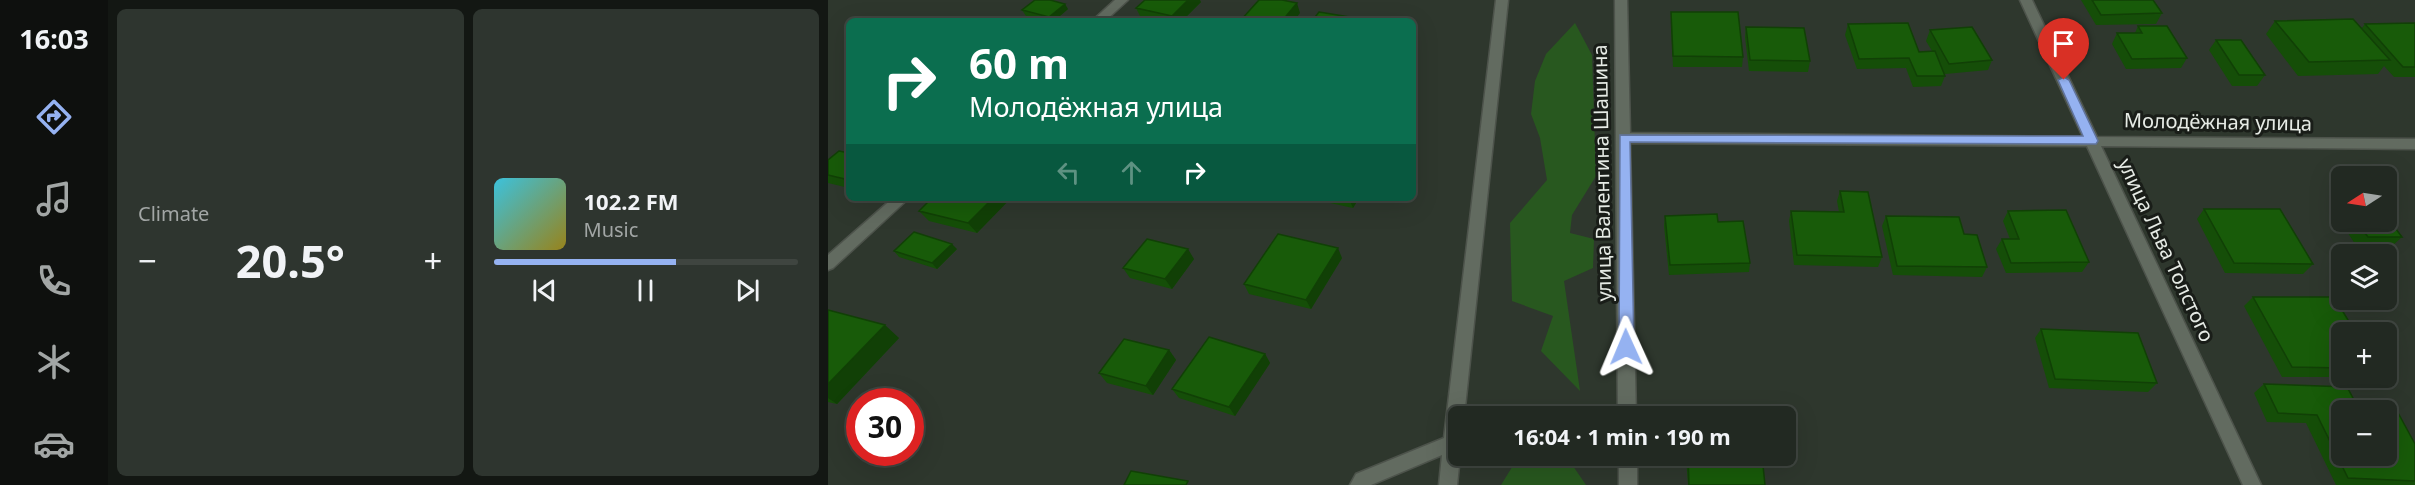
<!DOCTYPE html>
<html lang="en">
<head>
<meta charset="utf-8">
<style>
	body { margin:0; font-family:"Noto Sans",sans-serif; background:#2e352f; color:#f1f3f6; height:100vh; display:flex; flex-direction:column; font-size:22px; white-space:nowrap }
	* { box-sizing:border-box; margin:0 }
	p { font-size:20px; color:#a2a6a5 }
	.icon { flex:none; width:33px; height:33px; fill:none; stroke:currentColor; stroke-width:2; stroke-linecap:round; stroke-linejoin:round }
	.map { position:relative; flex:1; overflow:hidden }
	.side { display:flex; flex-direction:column; gap:9px; padding:9px; background:#131713; width:720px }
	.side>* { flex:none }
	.banner { position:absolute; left:18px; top:18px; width:570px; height:183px; border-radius:9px; box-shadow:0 6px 24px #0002,0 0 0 2px #3f4540; background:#0b6e4f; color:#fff; overflow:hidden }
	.needle { width:39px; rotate:258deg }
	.tools { position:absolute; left:1503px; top:166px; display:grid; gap:12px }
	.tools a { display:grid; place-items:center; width:66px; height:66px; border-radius:9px; background:#222922; box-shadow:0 6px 24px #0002,0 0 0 2px #3f4540; font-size:30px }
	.speed { position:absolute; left:18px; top:388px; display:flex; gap:12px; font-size:30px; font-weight:700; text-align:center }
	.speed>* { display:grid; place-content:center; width:78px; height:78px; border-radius:50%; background:#222922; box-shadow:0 6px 24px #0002,0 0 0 2px #3f4540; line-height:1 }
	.speed .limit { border:9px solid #d22; background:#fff; color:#111 }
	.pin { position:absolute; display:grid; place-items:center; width:51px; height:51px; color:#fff; margin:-62px -26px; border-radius:50% 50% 50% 0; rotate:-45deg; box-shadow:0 0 6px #0007 }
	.pin .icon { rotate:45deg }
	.me { position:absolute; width:66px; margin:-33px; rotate:359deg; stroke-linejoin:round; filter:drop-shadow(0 0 4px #0008) }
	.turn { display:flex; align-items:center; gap:21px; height:126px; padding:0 24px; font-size:27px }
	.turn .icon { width:78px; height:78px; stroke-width:2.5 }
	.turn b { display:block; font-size:42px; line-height:51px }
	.lanes { display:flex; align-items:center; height:57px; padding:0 24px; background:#0003; justify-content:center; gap:30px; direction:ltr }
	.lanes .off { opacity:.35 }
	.big { font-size:45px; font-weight:700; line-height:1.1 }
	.side .card { flex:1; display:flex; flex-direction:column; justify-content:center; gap:9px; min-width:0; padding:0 21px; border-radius:9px; background:#2e352f }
	.song { display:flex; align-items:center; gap:18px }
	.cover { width:72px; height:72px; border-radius:9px; background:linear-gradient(135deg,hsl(190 70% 55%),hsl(50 70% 35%)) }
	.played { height:6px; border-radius:3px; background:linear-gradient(90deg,#95b2f1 60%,#3f4540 60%) }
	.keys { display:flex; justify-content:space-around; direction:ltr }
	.heat { display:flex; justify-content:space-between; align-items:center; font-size:33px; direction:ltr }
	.side .tiles { flex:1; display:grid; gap:9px; grid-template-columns:repeat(2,1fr) }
	.trip { position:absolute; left:620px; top:406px; width:348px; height:60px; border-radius:9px; background:#222922; box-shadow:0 6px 24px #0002,0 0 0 2px #3f4540; font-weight:700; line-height:60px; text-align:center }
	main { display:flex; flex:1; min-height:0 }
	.tab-bar { display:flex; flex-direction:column; width:108px; justify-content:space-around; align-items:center; background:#0e100e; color:#a2a6a5 }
	.tab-bar .icon { width:42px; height:42px }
	.tab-bar .active { color:#95b2f1 }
	.tab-bar b { font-size:27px; color:#f1f3f6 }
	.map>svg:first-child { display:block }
</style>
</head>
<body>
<main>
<nav class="tab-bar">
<b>16:03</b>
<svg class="icon active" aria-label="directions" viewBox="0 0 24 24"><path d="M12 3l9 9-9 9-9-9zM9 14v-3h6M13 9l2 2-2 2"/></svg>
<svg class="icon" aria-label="music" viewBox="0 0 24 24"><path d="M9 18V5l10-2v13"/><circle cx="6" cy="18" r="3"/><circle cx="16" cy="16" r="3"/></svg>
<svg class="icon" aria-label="phone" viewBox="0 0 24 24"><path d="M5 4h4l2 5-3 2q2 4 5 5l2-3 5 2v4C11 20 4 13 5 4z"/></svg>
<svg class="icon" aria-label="climate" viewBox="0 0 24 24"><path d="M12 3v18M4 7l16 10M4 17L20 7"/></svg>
<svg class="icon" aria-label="car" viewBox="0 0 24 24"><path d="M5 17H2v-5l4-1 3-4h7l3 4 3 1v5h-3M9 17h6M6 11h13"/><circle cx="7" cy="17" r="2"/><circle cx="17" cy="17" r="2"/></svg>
</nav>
<section class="side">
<div class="tiles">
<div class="card"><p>Climate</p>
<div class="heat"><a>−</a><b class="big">20.5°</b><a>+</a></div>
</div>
<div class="card">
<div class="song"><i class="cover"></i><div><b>102.2 FM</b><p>Music</p></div></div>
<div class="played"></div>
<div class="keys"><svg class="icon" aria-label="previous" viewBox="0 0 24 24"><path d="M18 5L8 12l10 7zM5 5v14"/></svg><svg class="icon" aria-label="pause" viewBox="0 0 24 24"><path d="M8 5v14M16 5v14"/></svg><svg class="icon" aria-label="next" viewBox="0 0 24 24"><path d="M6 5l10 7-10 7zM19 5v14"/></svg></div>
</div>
</div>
</section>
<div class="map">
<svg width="1587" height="485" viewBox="0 0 1587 485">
	<rect width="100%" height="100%" fill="#2e372d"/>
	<path fill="#28581f" d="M747,23L764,55L768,176L744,215L742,233L766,239L765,268L736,281L752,391L713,351L725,316L684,301L682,223L719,180L712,138L703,114L707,81L718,54Z
		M696,456C737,456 735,450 758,485H673L689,459Z"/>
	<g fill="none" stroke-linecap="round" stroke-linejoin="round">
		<defs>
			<path id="minor" d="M287,0H300L277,21H264Z
				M668,0H680L636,417H630V456H632L629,485H611L614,455L543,485H522L528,474L616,438Z
				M787,0H799L802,133L1255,137L1192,0H1204L1269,137L1587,139V149L1273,146L1433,485H1415L1259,146L802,143L808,417H790Z
				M65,198H81L5,268L0,270V255Z
				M791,456H809V485H791Z"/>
		</defs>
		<use href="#minor" stroke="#4d534b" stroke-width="3"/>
		<use href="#minor" fill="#626b60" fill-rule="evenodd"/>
	</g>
	<path fill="#154e08" d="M1253,0H1325L1334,13L1328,24L1268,25Z
		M373,2L354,21H327L313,18L308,8Z
		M240,9L226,21H218L198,16L194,10Z
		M843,12L915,57L914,67H845L843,22Z
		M1447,21L1533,29L1537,24L1587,23V77H1566L1556,66L1550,74L1470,76L1438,34Z
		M1020,24L1091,52L1104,51L1098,41L1102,30L1164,60L1160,70L1117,74L1113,68L1117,76L1113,86L1085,87L1078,68L1029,69L1017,35Z
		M1310,26L1359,58L1353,68L1298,69L1284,44L1289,33H1307Z
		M918,27L982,61L980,72L921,71L917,37Z
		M1388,40L1437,75L1429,86H1404L1381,50Z
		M21,153V188L0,183V160Z
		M1012,191L1054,257L1050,267L966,265L961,221L963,211L1011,212L1009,201Z
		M104,198H183L149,233L101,221L91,211Z
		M479,198H531L525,208Z
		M1514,201V222H1558L1574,237L1563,247H1529L1505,210Z
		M1376,209L1485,264L1475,274L1397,273L1369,219Z
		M1180,211L1261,262L1254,272L1178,273L1168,249L1174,239H1182L1175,221Z
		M837,216L890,222L922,263L921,272L841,275L836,226Z
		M1058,216L1159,267L1154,277L1065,275L1054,226Z
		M129,249L109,269L71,257L66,251Z
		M514,258L483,309L421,294L416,284Z
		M366,259L344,289L302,278L295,268Z
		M1425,297L1514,333V377H1454L1416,306Z
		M0,310L71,338L9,404L0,402Z
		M1213,329L1329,383L1320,392L1221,388L1207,338Z
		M341,350L348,360L325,395L279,383L271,373Z
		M437,354L442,363L407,416L351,398L344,389Z
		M1436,384L1531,409L1587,444V485H1508L1478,423L1439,422L1426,393Z
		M858,456H934L937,485H860Z"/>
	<path fill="#114006" d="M360,0H372L373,2L354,21H347L344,16Z
		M469,3L472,13L466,21H454Z
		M237,4L240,9L226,21H223L221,17Z
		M165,198H183L149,233L140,223Z
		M521,198H531L525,208Z
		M124,244L129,249L109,269L104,263Z
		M510,248L514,258L483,309L478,300Z
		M360,249L366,259L344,289L337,279Z
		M57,325L71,338L9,404L0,398V384Z
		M341,350L348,360L325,395L318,386Z
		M437,354L442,363L407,416L401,407Z"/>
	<path fill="#185b09" stroke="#114006" stroke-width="1.5" fill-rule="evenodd" d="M207,0H222L237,4L221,17L194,10Z
		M317,0H360L344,16L308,8Z
		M431,0H454L469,3L454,21H412Z
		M1264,0H1325L1334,13L1273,15Z
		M491,12L522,17L519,21H484Z
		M843,12H910L915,57L845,56Z
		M1525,19L1562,60L1481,62L1447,21Z
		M1080,23L1091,52L1107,51L1117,76H1089L1081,58L1031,59L1020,24Z
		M1587,23V67H1575L1537,24Z
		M1310,26H1339L1359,58L1304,59L1289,33H1314Z
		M918,27L976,28L982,61L922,60Z
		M1144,27L1164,60L1121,64L1102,30Z
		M1388,40H1413L1437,75H1411Z
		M11,151L21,153V180L0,175V160Z
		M1012,191L1040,192L1054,257L969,255L963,211L1016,212Z
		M104,198H165L140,223L91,211Z
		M1376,209H1452L1485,264L1406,263Z
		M1238,210L1261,262L1183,263L1174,239H1191L1180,211Z
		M889,214L890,222L915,221L922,263L842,265L837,216Z
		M1058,216L1131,217L1136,234L1149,235L1159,267L1069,266Z
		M1558,216L1574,237H1540L1529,222H1558Z
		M86,232L124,244L104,263L66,251Z
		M450,234L510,248L478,300L416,284Z
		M319,239L360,249L337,279L295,268Z
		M1425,297H1506L1528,333H1514V368L1464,367Z
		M0,310L57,325L0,384Z
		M1213,329L1310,333L1329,383L1227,379Z
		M381,337L437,354L401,407L344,389Z
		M296,339L341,350L318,386L271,373Z
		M1436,384L1519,387L1531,409L1569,411L1587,444V481L1520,478L1489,415L1450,413ZM1514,411H1558V456H1514Z
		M860,456H934L937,485H861Z
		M303,471L360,481L358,485H296Z"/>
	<path fill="#95b2f1" stroke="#61749d" stroke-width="1.5" d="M1236,77L1241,80L1270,141L1268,144L802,142L806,347L804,352L798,353L793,352L791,347L792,135L1255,136L1230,80Z"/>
	<g text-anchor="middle" stroke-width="6" stroke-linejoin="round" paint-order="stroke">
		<g font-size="20" fill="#e6ebe5" stroke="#191d18">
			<text transform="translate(1390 122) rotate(1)" y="7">Молодёжная улица</text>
			<text transform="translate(774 173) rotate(-91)" y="7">улица Валентина Шашина</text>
			<text transform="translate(1338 250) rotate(65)" y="7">улица Льва Толстого</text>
		</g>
	</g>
</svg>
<div class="tools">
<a><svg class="needle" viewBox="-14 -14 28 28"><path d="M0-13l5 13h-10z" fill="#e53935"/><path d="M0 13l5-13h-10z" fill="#a2a6a5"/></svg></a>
<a><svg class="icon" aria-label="layers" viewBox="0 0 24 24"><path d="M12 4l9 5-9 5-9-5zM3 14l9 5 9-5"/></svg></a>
<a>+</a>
<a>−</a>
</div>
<div class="speed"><div class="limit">30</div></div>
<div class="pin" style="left:1236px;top:80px;background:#d93025"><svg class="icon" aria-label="arrive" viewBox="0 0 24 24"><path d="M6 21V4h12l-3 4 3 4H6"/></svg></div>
<svg class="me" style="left:798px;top:347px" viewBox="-20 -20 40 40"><path d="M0-17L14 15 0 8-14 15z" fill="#95b2f1" stroke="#fff" stroke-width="4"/></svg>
<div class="trip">16:04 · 1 min · 190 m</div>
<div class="banner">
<div class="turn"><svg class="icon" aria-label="right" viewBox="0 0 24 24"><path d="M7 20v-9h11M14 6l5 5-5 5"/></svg><div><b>60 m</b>Молодёжная улица</div></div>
<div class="lanes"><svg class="icon off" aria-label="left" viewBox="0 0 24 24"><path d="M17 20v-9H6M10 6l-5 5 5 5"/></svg><svg class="icon off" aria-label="ahead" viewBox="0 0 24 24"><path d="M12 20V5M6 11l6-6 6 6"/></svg><svg class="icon" aria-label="right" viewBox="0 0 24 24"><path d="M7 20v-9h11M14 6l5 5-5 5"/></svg></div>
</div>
</div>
</main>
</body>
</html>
